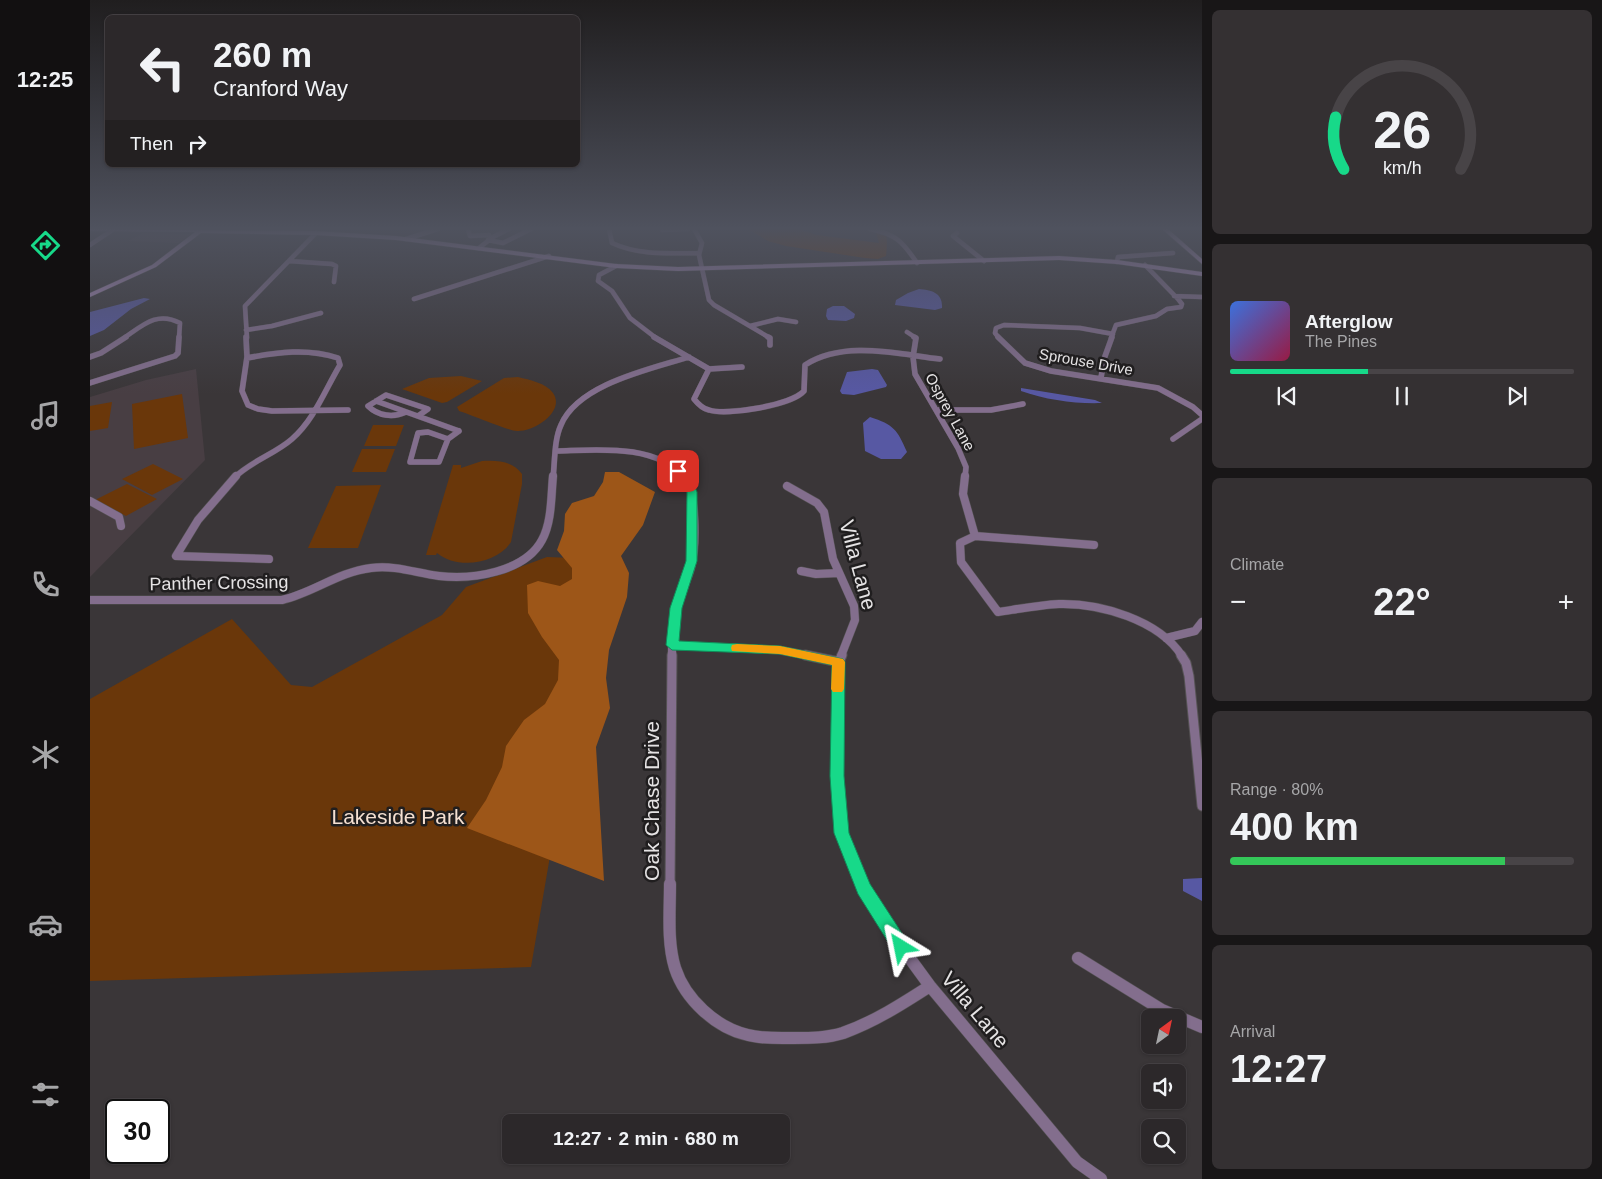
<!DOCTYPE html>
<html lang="en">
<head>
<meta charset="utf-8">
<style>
	body { margin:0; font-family:Arial,sans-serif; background:#343032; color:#f1f3f6; height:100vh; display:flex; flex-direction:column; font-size:19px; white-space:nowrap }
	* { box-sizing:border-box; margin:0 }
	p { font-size:16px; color:#a6a6a8 }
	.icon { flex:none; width:28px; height:28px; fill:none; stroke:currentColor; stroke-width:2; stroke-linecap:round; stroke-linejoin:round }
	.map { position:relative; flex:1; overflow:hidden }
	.sheet { display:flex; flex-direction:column; gap:10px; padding:10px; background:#181617; width:400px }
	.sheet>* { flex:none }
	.banner { position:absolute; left:15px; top:15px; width:475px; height:152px; border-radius:8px; box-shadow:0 1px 4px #0004,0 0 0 1px #484447; background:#2c282a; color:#f1f3f6; overflow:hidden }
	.needle { width:32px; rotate:33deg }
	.controls { position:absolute; left:1051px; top:1009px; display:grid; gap:10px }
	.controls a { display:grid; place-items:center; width:45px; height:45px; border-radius:8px; background:#2c282a; box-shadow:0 1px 4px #0004,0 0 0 1px #484447; font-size:25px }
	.speed { position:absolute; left:15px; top:1099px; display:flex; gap:10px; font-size:25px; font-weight:700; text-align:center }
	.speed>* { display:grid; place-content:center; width:65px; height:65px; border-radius:50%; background:#2c282a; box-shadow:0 1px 4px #0004,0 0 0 1px #484447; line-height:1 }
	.speed .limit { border:2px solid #111; border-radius:8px; background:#fff; color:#111 }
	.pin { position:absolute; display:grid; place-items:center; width:42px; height:42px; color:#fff; margin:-21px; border-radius:10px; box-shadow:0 2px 8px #0006 }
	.me { position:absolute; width:55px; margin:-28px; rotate:325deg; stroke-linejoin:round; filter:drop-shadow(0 0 4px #0008) }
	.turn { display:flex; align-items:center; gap:18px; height:105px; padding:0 25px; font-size:22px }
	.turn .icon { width:65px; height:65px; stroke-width:2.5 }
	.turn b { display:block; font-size:35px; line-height:42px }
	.then { display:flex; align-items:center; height:48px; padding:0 25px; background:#0003; gap:10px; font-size:19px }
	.big { font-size:38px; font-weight:600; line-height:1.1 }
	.sheet .widget { flex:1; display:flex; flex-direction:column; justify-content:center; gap:8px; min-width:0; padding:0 18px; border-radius:8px; background:#343032 }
	.sheet .dial { align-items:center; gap:0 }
	.dial svg { height:130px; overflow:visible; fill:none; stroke:#484447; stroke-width:7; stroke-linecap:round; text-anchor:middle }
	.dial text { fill:#f1f3f6; stroke:none }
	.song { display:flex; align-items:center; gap:15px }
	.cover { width:60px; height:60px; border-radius:8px; background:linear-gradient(135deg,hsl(220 70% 55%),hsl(340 70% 35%)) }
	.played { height:5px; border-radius:2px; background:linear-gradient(90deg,#17d989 40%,#484447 40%) }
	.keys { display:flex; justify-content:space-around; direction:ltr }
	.heat { display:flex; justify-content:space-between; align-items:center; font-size:28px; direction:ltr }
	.charge { height:8px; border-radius:4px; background:linear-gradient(90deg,#34c759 80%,#484447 0) }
	.trip { position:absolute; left:412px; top:1114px; width:288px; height:50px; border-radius:8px; background:#2c282a; box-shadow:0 1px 4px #0004,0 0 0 1px #484447; font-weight:600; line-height:50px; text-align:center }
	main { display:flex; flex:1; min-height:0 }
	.menu { display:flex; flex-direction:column; width:90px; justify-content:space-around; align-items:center; background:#121011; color:#a6a6a8 }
	.menu .icon { width:35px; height:35px }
	.menu .current { color:#17d989 }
	.menu b { font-size:22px; color:#f1f3f6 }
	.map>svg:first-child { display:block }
</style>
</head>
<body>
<main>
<nav class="menu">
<b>12:25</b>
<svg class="icon current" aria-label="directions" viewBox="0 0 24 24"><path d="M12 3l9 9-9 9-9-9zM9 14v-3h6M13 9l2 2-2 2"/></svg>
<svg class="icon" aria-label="music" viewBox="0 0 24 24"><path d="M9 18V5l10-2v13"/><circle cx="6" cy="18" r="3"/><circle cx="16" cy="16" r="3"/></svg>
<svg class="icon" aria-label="phone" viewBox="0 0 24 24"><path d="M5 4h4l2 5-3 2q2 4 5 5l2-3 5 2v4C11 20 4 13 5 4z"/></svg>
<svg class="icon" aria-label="climate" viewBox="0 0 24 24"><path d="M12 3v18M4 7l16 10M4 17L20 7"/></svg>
<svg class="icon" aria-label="car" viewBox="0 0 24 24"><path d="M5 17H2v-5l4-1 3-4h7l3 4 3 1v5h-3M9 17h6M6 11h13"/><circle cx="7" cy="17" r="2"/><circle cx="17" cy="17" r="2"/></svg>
<svg class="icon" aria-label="filters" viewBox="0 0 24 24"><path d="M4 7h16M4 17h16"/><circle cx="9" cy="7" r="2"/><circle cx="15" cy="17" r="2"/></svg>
</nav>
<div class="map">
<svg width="1112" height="1179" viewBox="0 0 1112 1179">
	<rect width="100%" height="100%" fill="#3a3638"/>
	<path fill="#483e43" d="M53,233L101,234L89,243L38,241Z
		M106,369L115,460L0,577V397L56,380Z"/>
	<path fill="#6a370a" d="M658,229H708L727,235L789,243L785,229H794C798,237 797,247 796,256L788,259L775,258L696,246L678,241Z
		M371,376L392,381L357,402L352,403L312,389L339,378Z
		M428,377C440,380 456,383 463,393C476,412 443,432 427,431C416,430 382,415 369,411L367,407L414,378Z
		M92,394L98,438L44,449L42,404Z
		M22,402L18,428L0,431V406Z
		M283,425H314L306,446H274Z
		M272,449H305L296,472H262Z
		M392,461C407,460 423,461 432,474V484L421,542C407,564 367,570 347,553L346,555H336L363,465H371V468Z
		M63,464L93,479L62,495L32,479Z
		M37,484L67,499L36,516L5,500Z
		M291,485L268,548H218L246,486Z
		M457,557L511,559L441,967L0,981V699L142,619L201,685L222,687L352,615L376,587Z"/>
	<path fill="#9d5618" d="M515,472H529L565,492L553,525L531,556L539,573L537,597L519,650L516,678L520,708L506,747L514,881L377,828L396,800L412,767L416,746L434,720L455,704L468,680L469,660L452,637L438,613L437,585L448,581L470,586L482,579V568L467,550L474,531L475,514L482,503L504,496L513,482Z"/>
	<path fill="#5758a3" d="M829,289C842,290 853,293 852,308L845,310L805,305L806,300L818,293Z
		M54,298L60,299L41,309L14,330L0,336V312Z
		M743,306H754L765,314L764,318L756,321L738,320L736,316L737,309Z
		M782,369L788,370L797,385L796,387L764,395L752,394L750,391L757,372Z
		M931,388L1005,400L1012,403C986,404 956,400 931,391Z
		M780,417C804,425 807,429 817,452L811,459H791L775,451L773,423Z
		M1112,878V901L1093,891V879Z"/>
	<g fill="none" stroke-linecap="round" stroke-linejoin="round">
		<defs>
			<path id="street-far4" d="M378,229L380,236L399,235
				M519,229L522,243C550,256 579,253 609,253
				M604,229L612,243L609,255L619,300L624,305L680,338
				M780,229C806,234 813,242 827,263
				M572,230L598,229
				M867,233L863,236L894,261
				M316,239L348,229
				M398,240L413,243L441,229
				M0,245L24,229
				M389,248L403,237L419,229
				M199,261L242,264L246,266L244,282
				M1027,262L1028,257L1083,253
				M526,266L509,275L508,281L522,291L540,318L566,338
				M1084,296L1112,297
				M324,299L459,256
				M660,326L688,319L706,322
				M156,330L182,326L231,313
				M817,332L826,338
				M34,338C53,325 67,311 90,323L89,338
				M157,338L155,306L226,233
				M909,338L905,333L906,328L914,325L990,328L1023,334
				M1021,338L1026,325L1066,316L1077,309L1091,307L1092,304L1088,299L1055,265"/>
			<path id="street-far3" d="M156,337L157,357L152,391L158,405L168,409L182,411L258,410
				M564,337L619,369L604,399C608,404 613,409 619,410C637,416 702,405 714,391L715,365C754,340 807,354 850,359
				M678,337L680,338V345
				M824,337L826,338L823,357L825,374L868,448L876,467L875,478
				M908,337L935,363L961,371L1068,388L1103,407L1112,415
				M0,357L11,353L36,337
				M619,369L652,367
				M1011,378L1014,359L1022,337
				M0,383L85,356L88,353L89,337
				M286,401L369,431
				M846,410H901L933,404
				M316,412C303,418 288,416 278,406L296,395L338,409L328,416
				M338,432L358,439L349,462H320L328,433Z
				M358,439L369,431
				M1083,439L1112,419
				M466,451C507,450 565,443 595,478
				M144,478C161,461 185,454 202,439C224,420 235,390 250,365L248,358C218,348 188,352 157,358
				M463,478C465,461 464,440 471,425C488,384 561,369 599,357"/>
			<path id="street-far2" d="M146,476L108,520L86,556L179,559
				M875,476L873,494L885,536
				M697,486L727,503L734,512L743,559L764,606L765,620L751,656
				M0,501L29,517L31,526
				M1004,545L885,536L870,543L871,562L908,612C928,609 949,605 969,604C1010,603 1069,620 1092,656
				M711,571L726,574L749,573
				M0,600H192C223,593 248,572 281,568C306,565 326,573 349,576C382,580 435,572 452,540C462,522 461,496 463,476
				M1076,638L1105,631L1112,622
				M582,645L689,650L721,656
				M582,656C582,641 582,625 585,610C589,595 597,582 601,567C606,548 607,491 594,476"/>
			<path id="street-far1" d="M715,655L749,662
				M752,655L749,662L747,795L751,833L772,886
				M1091,655L1096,663L1099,676L1112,806
				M580,886L582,655"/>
			<path id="street" d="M580,884C580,911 577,942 585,968C595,999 626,1028 658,1035C673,1039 689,1038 704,1038C720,1038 737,1038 753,1033C784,1022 812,1004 840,986
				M771,884L802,934L840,986L987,1162L1011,1179
				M988,958L1072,1010L1112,1027"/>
			<path id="secondary" d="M0,229L226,231L306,236L526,264L588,267L969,256L1027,260L1112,272V276L1027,264L969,260L588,271L526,268L306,240L226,235L111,233L66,267L0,297V293L62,265L105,232L0,231Z
				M1072,229H1078L1112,259V264Z"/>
		</defs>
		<use href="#street-far4" stroke="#555254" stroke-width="5"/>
		<use href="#street-far3" stroke="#555254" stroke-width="6"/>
		<use href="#street-far2" stroke="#555254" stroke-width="9"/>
		<use href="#street-far1" stroke="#555254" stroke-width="11"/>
		<use href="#street" stroke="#555254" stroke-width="13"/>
		<use href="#secondary" stroke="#555254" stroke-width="1"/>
		<use href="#street-far4" stroke="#836e8d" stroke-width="4.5"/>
		<use href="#street-far3" stroke="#836e8d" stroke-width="5.5"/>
		<use href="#street-far2" stroke="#836e8d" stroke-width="8"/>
		<use href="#street-far1" stroke="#836e8d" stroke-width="9"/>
		<use href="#street" stroke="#836e8d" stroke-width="12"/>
		<use href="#secondary" fill="#ad8cbd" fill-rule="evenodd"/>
	</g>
	<linearGradient id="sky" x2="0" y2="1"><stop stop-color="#201e1f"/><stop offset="0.58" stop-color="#4f525e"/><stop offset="1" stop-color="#4f525e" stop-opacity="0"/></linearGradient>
	<rect width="1112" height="394" fill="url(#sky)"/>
	<path fill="#17d989" stroke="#0f8d59" d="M588,468L592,469L602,480L607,492V561L592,608L589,641L690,646L753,659L755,662L754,776L759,833L780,884L817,941L820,947L817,953L811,955L805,953L768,894L744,833L740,776L742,665L690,654L582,650L576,645L580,608L596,561L597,492L594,483L584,471Z"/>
	<path fill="#f59e0b" d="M647,644L690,646L753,659L755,662L754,689L752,692H743L741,689L742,665L690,654L642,651L641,648L642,645Z"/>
	<g text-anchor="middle" stroke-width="5" stroke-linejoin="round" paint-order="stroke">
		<g font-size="15" fill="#e5e3e4" stroke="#201e1f">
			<text transform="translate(996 362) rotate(10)" y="5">Sprouse Drive</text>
			<text transform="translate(860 412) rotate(61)" y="5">Osprey Lane</text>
		</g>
		<g font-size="18" fill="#e5e3e4" stroke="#201e1f">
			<text transform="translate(129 583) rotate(-1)" y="6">Panther Crossing</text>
		</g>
		<g font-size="21" fill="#e5e3e4" stroke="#201e1f">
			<text transform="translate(768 565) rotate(75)" y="7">Villa Lane</text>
			<text transform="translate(562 801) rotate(-90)" y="7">Oak Chase Drive</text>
			<text transform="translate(885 1010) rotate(50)" y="7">Villa Lane</text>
		</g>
		<g font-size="21" fill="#f4dfd1" stroke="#201e1f">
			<text x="308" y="824">Lakeside Park</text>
		</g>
	</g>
</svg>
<div class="controls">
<a><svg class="needle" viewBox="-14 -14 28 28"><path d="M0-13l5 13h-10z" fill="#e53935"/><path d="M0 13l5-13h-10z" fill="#a6a6a8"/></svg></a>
<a><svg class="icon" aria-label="sound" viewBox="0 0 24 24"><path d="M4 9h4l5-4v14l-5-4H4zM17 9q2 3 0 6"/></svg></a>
<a><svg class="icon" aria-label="search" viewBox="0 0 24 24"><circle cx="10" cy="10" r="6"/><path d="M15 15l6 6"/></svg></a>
</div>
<div class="speed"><div class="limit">30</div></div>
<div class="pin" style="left:588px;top:471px;background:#d93025"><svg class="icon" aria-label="arrive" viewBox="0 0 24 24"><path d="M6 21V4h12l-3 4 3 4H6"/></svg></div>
<svg class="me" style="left:811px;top:947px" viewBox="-20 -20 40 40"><path d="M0-17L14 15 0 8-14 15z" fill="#17d989" stroke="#fff" stroke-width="4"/></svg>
<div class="trip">12:27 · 2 min · 680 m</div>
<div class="banner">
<div class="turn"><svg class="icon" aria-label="left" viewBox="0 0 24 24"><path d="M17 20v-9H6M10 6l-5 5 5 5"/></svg><div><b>260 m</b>Cranford Way</div></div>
<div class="then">Then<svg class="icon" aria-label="right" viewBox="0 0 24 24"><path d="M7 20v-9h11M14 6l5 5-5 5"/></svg></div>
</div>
</div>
<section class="sheet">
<div class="widget dial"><svg viewBox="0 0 100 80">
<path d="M14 69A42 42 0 1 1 86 69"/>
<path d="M14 69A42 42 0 0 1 9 37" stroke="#17d989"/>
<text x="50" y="56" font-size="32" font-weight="700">26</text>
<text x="50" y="72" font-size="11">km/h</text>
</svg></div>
<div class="widget">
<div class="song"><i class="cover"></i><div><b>Afterglow</b><p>The Pines</p></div></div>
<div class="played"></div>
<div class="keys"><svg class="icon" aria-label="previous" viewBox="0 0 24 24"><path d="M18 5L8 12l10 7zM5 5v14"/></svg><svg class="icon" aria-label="pause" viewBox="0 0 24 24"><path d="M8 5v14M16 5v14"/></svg><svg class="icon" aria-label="next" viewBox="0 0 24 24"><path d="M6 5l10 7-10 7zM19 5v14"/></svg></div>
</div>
<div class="widget"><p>Climate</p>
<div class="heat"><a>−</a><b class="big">22°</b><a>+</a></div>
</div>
<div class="widget"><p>Range · 80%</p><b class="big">400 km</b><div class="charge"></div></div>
<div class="widget"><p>Arrival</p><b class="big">12:27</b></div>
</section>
</main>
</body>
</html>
